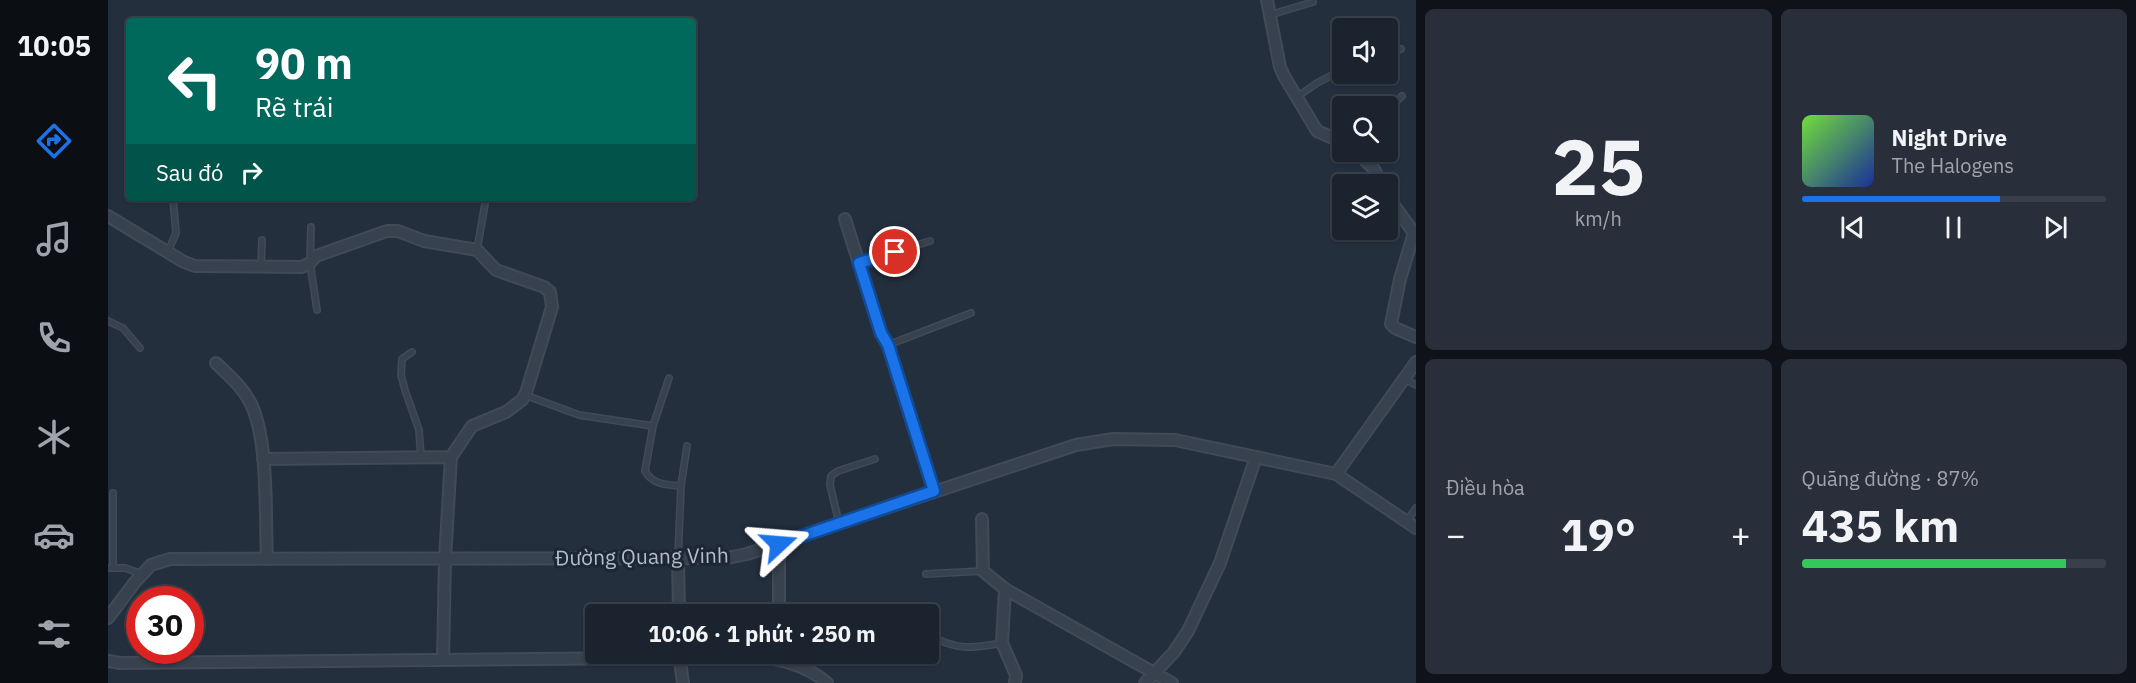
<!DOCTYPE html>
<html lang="vi">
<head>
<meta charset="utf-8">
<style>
	body { margin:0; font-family:"IBM Plex Sans",sans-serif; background:#282f3a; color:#f1f3f6; height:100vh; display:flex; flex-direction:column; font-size:22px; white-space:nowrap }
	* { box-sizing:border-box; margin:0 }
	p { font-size:20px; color:#a0a4aa }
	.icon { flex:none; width:33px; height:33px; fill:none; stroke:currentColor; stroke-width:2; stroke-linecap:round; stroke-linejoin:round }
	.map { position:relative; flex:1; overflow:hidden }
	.details { display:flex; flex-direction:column; gap:9px; padding:9px; background:#0f1319; width:720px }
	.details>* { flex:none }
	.hud { position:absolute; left:18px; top:18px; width:570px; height:183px; border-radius:6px; box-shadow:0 2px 4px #0004,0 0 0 2px #39404a; background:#00695c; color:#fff; overflow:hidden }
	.tools { position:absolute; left:1224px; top:18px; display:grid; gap:12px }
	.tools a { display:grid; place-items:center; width:66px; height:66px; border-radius:6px; background:#1b232e; box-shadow:0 2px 4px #0004,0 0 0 2px #39404a; font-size:30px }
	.speed { position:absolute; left:18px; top:586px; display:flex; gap:12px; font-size:30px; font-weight:700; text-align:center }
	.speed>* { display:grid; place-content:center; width:78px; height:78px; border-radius:50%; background:#1b232e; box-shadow:0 2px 4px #0004,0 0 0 2px #39404a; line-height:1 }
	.speed .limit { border:9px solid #d22; background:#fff; color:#111 }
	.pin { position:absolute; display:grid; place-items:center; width:51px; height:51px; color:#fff; margin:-26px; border:3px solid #fff; border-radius:50%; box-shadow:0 2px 6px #0007 }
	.me { position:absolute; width:66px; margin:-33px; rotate:71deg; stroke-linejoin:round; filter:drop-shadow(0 0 4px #0008) }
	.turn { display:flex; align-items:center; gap:21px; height:126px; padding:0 30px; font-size:27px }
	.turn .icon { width:78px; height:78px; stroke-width:2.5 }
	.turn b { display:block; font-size:42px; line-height:51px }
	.then { display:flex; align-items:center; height:57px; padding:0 30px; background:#0003; gap:12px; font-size:22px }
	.big { font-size:45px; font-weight:700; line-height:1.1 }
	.details .tile { flex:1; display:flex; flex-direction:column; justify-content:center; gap:9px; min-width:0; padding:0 21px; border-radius:9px; background:#282f3a }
	.details .dial { align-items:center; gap:0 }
	.dial b { font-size:78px; line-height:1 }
	.song { display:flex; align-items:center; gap:18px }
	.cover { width:72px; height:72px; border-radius:9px; background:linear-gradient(135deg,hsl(100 70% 55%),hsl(230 70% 35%)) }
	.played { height:6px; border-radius:3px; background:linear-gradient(90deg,#1a73e8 65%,#39404a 65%) }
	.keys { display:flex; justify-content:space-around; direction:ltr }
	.heat { display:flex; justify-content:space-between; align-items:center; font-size:33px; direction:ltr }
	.charge { height:9px; border-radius:4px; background:linear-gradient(90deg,#34c759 87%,#39404a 0) }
	.details .tiles { flex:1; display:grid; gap:9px; grid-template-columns:repeat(2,1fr) }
	.trip { position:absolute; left:477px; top:604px; width:354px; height:60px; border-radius:6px; background:#1b232e; box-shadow:0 2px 4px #0004,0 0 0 2px #39404a; font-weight:700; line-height:60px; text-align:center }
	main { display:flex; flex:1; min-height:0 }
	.menu { display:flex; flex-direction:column; width:108px; justify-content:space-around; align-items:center; background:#0b0e12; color:#a0a4aa }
	.menu .icon { width:42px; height:42px }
	.menu .selected { color:#1a73e8 }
	.menu b { font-size:27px; color:#f1f3f6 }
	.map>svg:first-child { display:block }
</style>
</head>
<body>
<main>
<nav class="menu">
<b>10:05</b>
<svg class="icon selected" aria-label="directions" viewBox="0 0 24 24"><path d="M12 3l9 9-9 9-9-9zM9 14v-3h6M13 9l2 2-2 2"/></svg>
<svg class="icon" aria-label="music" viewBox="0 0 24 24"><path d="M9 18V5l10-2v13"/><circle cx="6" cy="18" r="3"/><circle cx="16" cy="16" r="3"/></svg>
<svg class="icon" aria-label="phone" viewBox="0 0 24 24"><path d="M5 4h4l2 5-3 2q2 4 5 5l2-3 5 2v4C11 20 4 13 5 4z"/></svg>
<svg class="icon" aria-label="climate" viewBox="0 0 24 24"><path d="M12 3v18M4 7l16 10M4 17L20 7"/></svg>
<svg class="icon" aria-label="car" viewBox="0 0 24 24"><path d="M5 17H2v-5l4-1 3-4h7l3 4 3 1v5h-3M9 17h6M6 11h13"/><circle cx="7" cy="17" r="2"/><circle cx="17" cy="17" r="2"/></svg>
<svg class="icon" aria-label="filters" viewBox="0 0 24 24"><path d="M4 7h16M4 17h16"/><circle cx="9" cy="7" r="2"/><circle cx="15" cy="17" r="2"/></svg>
</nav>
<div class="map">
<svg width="1308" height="683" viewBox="0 0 1308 683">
	<rect width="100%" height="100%" fill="#242f3e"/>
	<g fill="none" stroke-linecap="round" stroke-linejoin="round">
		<defs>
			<path id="service" d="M1162,15L1205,2
				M1280,54L1293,49
				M1189,97L1209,83L1234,70
				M1280,110L1294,96
				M203,227L202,263L209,310
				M369,250L378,198
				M60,252L68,233L65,198
				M751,263L822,241
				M153,267L154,240
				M0,321L15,328L32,348
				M780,345L863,313
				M304,352L294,359L293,375L297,390L311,430L313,458
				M561,378L545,426L537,471C545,485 559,485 573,486
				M1296,379L1308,385
				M417,395L471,415L545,426
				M1298,522L1308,508
				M731,523L722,485L723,476L730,471L767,459
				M570,558L573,486L579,446
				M0,568H17L34,574
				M5,568V493
				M818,574L875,571
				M820,635C849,650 863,649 894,643"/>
			<path id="minor" d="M1159,0L1172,67L1176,76L1209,131L1234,142
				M1249,152L1266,169L1273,184
				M1280,197L1306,233L1292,279L1283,324L1287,328L1308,337
				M0,216L76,262L87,266L194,267L202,263L208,256L279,231H290L316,241L369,250L388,270L436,287L442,292L444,307L418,393L414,400L398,412L364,426L343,457L337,559L335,660
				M737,219L773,333L780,345L826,491
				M108,363C120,375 134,386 142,402C161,438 157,516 159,559
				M155,459L343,457
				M1228,474L1308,362
				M874,519L875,571L897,589L894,643L908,675L907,683
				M671,544V615
				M570,558L571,615
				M897,589L1064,683
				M0,618L27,582L43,565L62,559L619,558L639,554L968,445L1005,439L1067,440L1228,474L1308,528
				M571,654L575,683
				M0,661L12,663L651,657C674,659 701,667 719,683
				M1037,683L1066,652L1080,631L1112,563L1148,457"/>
		</defs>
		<use href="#service" stroke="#414a57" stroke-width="8"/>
		<use href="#minor" stroke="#414a57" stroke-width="14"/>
		<use href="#service" stroke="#38414e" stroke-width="5"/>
		<use href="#minor" stroke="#38414e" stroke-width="10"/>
	</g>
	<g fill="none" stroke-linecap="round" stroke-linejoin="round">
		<defs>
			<path id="route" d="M671,544L826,491L780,345L773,333L751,263L787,252"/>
		</defs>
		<use href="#route" stroke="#114b97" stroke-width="15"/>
		<use href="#route" stroke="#1a73e8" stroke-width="10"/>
	</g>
	<g text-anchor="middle" stroke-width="6" stroke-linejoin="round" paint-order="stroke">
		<g font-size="21" fill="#b4bcc9" stroke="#1d2633">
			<text transform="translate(534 557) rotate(-1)" y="7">Đường Quang Vinh</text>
		</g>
	</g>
</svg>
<div class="tools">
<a><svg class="icon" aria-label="sound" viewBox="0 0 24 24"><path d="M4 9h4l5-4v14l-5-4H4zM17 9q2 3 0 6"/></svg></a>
<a><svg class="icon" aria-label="search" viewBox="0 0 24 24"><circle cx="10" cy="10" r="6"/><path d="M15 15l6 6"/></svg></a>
<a><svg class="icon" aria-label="layers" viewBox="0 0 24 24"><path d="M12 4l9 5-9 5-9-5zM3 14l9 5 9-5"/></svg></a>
</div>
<div class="speed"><div class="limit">30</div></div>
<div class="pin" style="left:787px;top:252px;background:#d93025"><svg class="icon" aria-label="arrive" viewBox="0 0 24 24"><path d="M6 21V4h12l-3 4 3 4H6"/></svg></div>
<svg class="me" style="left:671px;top:544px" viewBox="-20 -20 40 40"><path d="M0-17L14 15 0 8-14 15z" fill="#1a73e8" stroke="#fff" stroke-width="4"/></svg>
<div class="trip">10:06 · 1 phút · 250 m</div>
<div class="hud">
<div class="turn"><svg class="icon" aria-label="left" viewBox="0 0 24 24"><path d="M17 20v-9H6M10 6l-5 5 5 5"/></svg><div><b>90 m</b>Rẽ trái</div></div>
<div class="then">Sau đó<svg class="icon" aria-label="right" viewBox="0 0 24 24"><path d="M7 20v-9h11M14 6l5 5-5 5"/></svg></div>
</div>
</div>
<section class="details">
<div class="tiles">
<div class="tile dial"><b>25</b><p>km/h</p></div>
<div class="tile">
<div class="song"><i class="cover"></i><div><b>Night Drive</b><p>The Halogens</p></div></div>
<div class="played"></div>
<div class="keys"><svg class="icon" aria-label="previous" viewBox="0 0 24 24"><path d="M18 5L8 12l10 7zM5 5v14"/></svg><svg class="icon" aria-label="pause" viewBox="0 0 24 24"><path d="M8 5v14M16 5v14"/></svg><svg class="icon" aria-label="next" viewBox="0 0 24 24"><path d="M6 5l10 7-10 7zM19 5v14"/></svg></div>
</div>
<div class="tile"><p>Điều hòa</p>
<div class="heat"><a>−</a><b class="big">19°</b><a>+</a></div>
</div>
<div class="tile"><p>Quãng đường · 87%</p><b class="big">435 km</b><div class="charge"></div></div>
</div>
</section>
</main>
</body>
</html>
